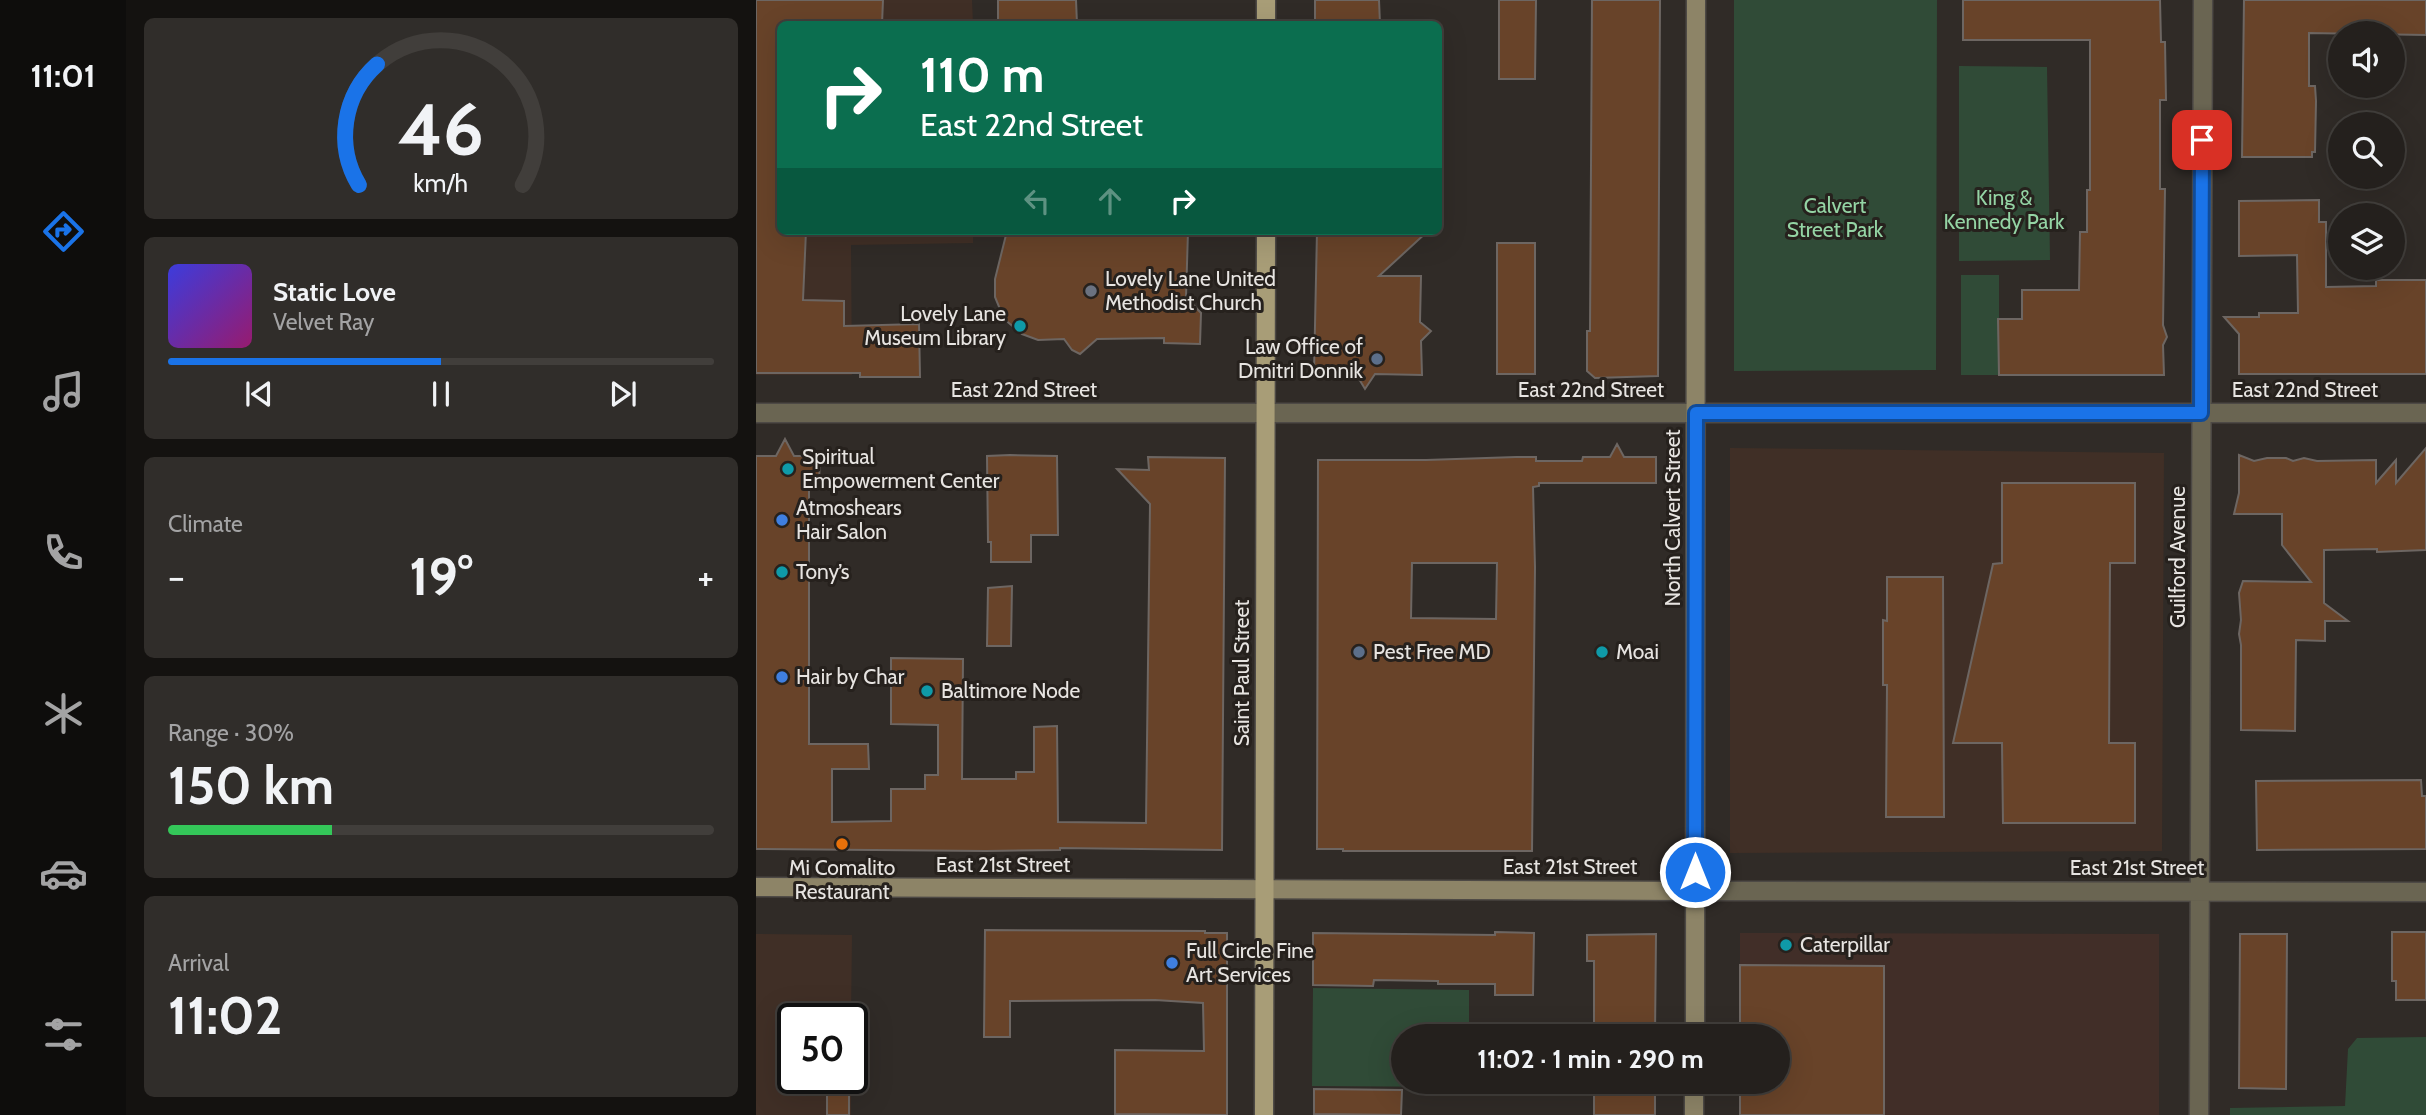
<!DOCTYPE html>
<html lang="en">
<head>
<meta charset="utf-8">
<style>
	body { margin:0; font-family:Cabin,sans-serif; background:#302d2a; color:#f1f3f6; height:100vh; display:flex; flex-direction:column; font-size:26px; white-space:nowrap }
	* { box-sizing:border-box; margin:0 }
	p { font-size:23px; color:#a3a3a4 }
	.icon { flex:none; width:38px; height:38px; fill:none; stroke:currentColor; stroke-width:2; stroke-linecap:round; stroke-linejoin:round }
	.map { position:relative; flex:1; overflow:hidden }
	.drawer { display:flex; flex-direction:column; gap:18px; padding:18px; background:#141210; width:630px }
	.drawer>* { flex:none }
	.banner { position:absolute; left:21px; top:21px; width:665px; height:214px; border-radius:10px; box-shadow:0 7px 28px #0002,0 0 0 2px #413e3b; background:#0b6e4f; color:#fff; overflow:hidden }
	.buttons { position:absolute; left:1572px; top:21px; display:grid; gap:14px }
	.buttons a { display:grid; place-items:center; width:77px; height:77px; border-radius:50%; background:#24201d; box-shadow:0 7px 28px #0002,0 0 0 2px #413e3b; font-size:35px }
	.speed { position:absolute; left:21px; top:1003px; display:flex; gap:14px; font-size:35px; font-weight:700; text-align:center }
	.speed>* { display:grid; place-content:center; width:91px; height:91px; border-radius:50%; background:#24201d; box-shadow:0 7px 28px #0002,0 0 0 2px #413e3b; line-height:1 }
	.speed .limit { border:4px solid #111; border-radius:10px; background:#fff; color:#111 }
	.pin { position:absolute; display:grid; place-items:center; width:60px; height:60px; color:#fff; margin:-30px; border-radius:14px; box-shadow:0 4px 10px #0006 }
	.me { position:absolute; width:77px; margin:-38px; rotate:0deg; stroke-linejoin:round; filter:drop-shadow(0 0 5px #0008) }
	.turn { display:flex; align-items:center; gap:24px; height:147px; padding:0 28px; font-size:32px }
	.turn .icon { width:91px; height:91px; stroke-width:2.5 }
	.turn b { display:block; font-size:49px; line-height:60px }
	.lanes { display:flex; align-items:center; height:66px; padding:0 28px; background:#0003; justify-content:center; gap:35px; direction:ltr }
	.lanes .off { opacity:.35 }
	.big { font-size:52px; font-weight:700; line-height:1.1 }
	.drawer .widget { flex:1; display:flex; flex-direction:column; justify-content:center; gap:10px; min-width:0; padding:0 24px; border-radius:10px; background:#302d2a }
	.drawer .dial { align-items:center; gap:0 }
	.dial svg { height:182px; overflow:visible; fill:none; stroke:#413e3b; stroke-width:7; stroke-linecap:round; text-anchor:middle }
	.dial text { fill:#f1f3f6; stroke:none }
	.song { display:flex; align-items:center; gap:21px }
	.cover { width:84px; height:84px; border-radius:10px; background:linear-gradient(135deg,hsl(240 70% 55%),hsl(320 70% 35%)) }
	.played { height:7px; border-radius:4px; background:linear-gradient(90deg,#1a73e8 50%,#413e3b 50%) }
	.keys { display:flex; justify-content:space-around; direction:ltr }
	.heat { display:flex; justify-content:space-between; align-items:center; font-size:38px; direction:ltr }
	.charge { height:10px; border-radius:5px; background:linear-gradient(90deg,#34c759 30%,#413e3b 0) }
	.trip { position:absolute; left:635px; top:1024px; width:399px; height:70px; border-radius:35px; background:#24201d; box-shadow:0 7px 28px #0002,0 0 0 2px #413e3b; font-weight:700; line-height:70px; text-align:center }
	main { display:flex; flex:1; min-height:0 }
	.menu { display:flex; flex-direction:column; width:126px; justify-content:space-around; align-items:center; background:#0e0d0c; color:#a3a3a4 }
	.menu .icon { width:49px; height:49px }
	.menu .selected { color:#1a73e8 }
	.menu b { font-size:32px; color:#f1f3f6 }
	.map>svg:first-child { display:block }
</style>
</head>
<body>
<main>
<nav class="menu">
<b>11:01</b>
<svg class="icon selected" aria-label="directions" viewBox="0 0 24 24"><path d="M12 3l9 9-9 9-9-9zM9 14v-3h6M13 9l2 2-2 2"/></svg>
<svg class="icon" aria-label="music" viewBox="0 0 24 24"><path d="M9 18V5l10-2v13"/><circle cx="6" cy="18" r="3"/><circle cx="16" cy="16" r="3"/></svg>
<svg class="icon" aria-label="phone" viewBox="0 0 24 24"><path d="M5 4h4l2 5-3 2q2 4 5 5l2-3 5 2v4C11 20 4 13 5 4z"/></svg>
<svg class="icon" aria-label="climate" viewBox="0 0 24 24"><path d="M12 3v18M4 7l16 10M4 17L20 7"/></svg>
<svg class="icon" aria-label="car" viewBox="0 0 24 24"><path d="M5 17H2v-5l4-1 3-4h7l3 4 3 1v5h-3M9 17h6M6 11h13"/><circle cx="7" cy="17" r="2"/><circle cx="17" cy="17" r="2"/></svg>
<svg class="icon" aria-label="filters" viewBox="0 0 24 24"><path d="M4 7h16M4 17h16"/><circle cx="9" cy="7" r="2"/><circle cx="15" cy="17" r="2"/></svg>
</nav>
<section class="drawer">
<div class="widget dial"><svg viewBox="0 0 100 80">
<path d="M14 69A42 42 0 1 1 86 69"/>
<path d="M14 69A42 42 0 0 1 22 16" stroke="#1a73e8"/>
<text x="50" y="56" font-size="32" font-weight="700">46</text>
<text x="50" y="72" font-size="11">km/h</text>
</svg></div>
<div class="widget">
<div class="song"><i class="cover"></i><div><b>Static Love</b><p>Velvet Ray</p></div></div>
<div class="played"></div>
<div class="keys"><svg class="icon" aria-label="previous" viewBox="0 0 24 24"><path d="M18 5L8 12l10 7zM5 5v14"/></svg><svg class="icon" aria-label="pause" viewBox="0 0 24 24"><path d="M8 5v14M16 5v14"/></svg><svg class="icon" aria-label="next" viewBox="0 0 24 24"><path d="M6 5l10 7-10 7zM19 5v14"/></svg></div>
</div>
<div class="widget"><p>Climate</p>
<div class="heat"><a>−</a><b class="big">19°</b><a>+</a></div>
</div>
<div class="widget"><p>Range · 30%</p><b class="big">150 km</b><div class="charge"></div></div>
<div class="widget"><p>Arrival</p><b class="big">11:02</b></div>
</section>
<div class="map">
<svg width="1670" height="1115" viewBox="0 0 1670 1115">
	<rect width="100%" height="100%" fill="#302b27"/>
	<path fill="#402f26" d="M0,0H216L217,24H24V231H217V243L95,245L96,375H0Z
		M974,448L1408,453L1406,851L974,853Z
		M0,934L96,935L95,1018H37V1078H95V1115H0Z"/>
	<path fill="#412e28" d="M984,933L1403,934V1115H984V1082H1022V1036H984Z"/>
	<path fill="#304b37" d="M978,0H1181L1180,370L978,371Z
		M1203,66L1291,67L1294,260L1203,261Z
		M1205,275H1243V375H1205Z
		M557,988L713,990V1036H648V1082H713L712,1087L556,1086Z
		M1670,1037V1115H1474V1108L1589,1106L1592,1049L1601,1038Z"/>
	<path fill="#684329" stroke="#6d6662" stroke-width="2" fill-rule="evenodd" d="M0,0H127L126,24H24V231H50L47,300L88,301V326L163,324L164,377H104V373H0Z
		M242,0H320L321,24H242Z
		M559,0H623L624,24H559Z
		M743,0H780L779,79H743Z
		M836,0H904L902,376L839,378L831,371V331H834Z
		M1207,0H1404L1405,42H1409L1410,100H1404V189H1409L1407,325L1411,337L1407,345L1408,375H1243L1242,319H1266V290H1323L1324,232H1331V190H1334V40H1207Z
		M1488,0H1670V35L1553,33V86H1559L1560,101L1559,152H1556V157H1486Z
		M1563,200V222H1570V287L1620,286V280H1670V374H1483V334L1468,317H1503V313H1542L1541,255L1483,256V201Z
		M251,231H432L430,297L445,313L444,344L408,343V338L341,339L324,354L316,350L308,339L282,340L266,334L248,319L239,297V279Z
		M561,231H672L623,276H665L664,322L675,331L665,341L666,375L619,374L609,389L600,374L558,373Z
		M741,243H779V374H741Z
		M29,439L38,456H64L63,483H53V744H112L113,769H76V822L135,821V789H169V775H182V725L135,724V658L207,659L206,779H260V772H278V727L301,726L302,822L390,823L394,504L361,469L393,470L392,457L469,458L466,850L304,848V850L230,851L0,849V456H20Z
		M861,444L868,457H900V483H783V486L777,487L779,567L776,851H587V849H561L562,460H670L760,457H780V461H826L827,457H854ZM656,563H741L740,619L655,618Z
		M1670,448V550L1621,552V549L1568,550V603L1592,621H1569V641L1540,640L1539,731L1485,730V645L1483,634L1485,620L1483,593L1487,581L1555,582L1526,545V514H1478L1483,493V455L1498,461L1511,458H1530L1537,461L1548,458L1561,461L1620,460V483L1640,460V483Z
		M254,455L301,456L302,535H275V562H235V542H232L231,456Z
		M1246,483H1379V563H1354L1353,743H1379V823H1247L1246,743H1197L1237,564L1246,563Z
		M1131,577H1187L1188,817H1130L1131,685H1127V620L1131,621Z
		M256,586L255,646H231L232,588Z
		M1665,780L1666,796H1670V849L1501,850L1500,781Z
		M229,930L449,931V933H471V1115L359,1114V1050L448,1051L447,1003L399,1000L254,1001V1037H228Z
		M739,932L778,933L777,995H739V984H682V981L618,980L617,986L557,985V933L739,935Z
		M1636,932H1670V1000H1640V981H1636Z
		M900,934L899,1036H838V961H831V935Z
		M1484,934H1531L1530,1089L1483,1088Z
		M984,965L1128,966V1115H984V1082H1022V1036H984Z
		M71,1078H93V1115H71Z
		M838,1082H899V1115H838Z
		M558,1089L646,1090L645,1115L558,1114Z"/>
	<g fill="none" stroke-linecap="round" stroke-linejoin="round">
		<defs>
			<path id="street" d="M0,413H1670
				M939,891L1670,892
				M1443,1115L1447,0"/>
			<path id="secondary" d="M0,887L939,891
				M939,1036L940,0
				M938,1115V1082"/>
			<path id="primary" d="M510,24V0
				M508,1115L510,231"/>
		</defs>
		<use href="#street" stroke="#4d4945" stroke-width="21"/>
		<use href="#secondary" stroke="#4d4945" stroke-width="21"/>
		<use href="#primary" stroke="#4d4945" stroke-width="21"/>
		<use href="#street" stroke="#6a6552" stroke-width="18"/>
		<use href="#secondary" stroke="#8d8467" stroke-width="18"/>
		<use href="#primary" stroke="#a89d77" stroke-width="18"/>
	</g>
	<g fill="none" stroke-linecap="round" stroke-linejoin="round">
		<defs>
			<path id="route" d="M939,872L940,413H1445L1446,140"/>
		</defs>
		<use href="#route" stroke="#114b97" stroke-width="18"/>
		<use href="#route" stroke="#1a73e8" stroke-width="12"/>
	</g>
	<circle fill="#6b7280" stroke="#26211d" stroke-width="2.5" cx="335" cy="291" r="7"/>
	<g fill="#0f9aa8" stroke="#26211d" stroke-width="2.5">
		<circle cx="264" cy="326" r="7"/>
		<circle cx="32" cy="469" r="7"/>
		<circle cx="26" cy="572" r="7"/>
		<circle cx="846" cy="652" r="7"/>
		<circle cx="171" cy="691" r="7"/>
		<circle cx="1030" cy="945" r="7"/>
	</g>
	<g fill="#5c6f8a" stroke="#26211d" stroke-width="2.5">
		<circle cx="621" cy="359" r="7"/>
		<circle cx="603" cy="652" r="7"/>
	</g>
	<g fill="#3f7fe0" stroke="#26211d" stroke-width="2.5">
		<circle cx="26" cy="520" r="7"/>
		<circle cx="26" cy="677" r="7"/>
		<circle cx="416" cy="963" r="7"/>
	</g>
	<circle fill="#e8710a" stroke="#26211d" stroke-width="2.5" cx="86" cy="844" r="7"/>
	<g text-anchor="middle" stroke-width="6" stroke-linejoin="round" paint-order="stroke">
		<g font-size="21" fill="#94d4a4" stroke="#26211d">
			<text x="1248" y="205">King &amp;<tspan x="1248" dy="24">Kennedy Park</tspan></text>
			<text x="1079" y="213">Calvert<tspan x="1079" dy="24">Street Park</tspan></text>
		</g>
		<g font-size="21" fill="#e7e4e1" stroke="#26211d" text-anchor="start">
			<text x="349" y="286">Lovely Lane United<tspan x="349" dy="24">Methodist Church</tspan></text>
			<text x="250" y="321" text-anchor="end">Lovely Lane<tspan x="250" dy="24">Museum Library</tspan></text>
			<text x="607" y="354" text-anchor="end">Law Office of<tspan x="607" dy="24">Dmitri Donnik</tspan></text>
			<text x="46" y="464">Spiritual<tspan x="46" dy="24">Empowerment Center</tspan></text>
			<text x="40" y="515">Atmoshears<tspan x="40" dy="24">Hair Salon</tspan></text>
			<text x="40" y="579">Tony’s</text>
			<text x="617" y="659">Pest Free MD</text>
			<text x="860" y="659">Moai</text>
			<text x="40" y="684">Hair by Char</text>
			<text x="185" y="698">Baltimore Node</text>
			<text x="86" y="875" text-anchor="middle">Mi Comalito<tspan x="86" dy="24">Restaurant</tspan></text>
			<text x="1044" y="952">Caterpillar</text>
			<text x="430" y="958">Full Circle Fine<tspan x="430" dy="24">Art Services</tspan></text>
		</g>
		<g font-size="21" fill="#e7e4e1" stroke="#26211d">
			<text x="268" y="397">East 22nd Street</text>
			<text x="835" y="397">East 22nd Street</text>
			<text x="1549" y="397">East 22nd Street</text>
			<text transform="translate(917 518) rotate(-90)" y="7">North Calvert Street</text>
			<text transform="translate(1422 557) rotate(-90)" y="7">Guilford Avenue</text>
			<text transform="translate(486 673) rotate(-90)" y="7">Saint Paul Street</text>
			<text x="247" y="872">East 21st Street</text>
			<text x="814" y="874">East 21st Street</text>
			<text x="1381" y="875">East 21st Street</text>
		</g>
	</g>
</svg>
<div class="buttons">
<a><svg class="icon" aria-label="sound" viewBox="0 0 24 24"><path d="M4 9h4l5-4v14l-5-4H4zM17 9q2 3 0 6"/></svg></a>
<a><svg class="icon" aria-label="search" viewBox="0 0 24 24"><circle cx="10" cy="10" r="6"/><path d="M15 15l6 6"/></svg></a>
<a><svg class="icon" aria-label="layers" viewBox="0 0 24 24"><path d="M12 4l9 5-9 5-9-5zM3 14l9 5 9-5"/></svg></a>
</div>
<div class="speed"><div class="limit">50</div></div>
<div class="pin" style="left:1446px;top:140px;background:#d93025"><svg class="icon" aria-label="arrive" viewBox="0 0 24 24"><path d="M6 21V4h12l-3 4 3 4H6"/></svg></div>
<svg class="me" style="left:939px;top:872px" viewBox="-20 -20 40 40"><circle r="17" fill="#1a73e8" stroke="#fff" stroke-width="3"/><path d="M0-11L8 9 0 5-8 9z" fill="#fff"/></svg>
<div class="trip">11:02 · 1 min · 290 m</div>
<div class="banner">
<div class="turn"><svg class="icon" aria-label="right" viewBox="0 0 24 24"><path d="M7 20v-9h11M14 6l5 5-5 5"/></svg><div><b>110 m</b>East 22nd Street</div></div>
<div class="lanes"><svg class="icon off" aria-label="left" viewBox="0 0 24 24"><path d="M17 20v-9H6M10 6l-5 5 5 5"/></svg><svg class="icon off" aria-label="ahead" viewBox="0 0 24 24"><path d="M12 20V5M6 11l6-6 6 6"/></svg><svg class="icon" aria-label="right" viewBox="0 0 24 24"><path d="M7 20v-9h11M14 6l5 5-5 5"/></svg></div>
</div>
</div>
</main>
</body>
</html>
